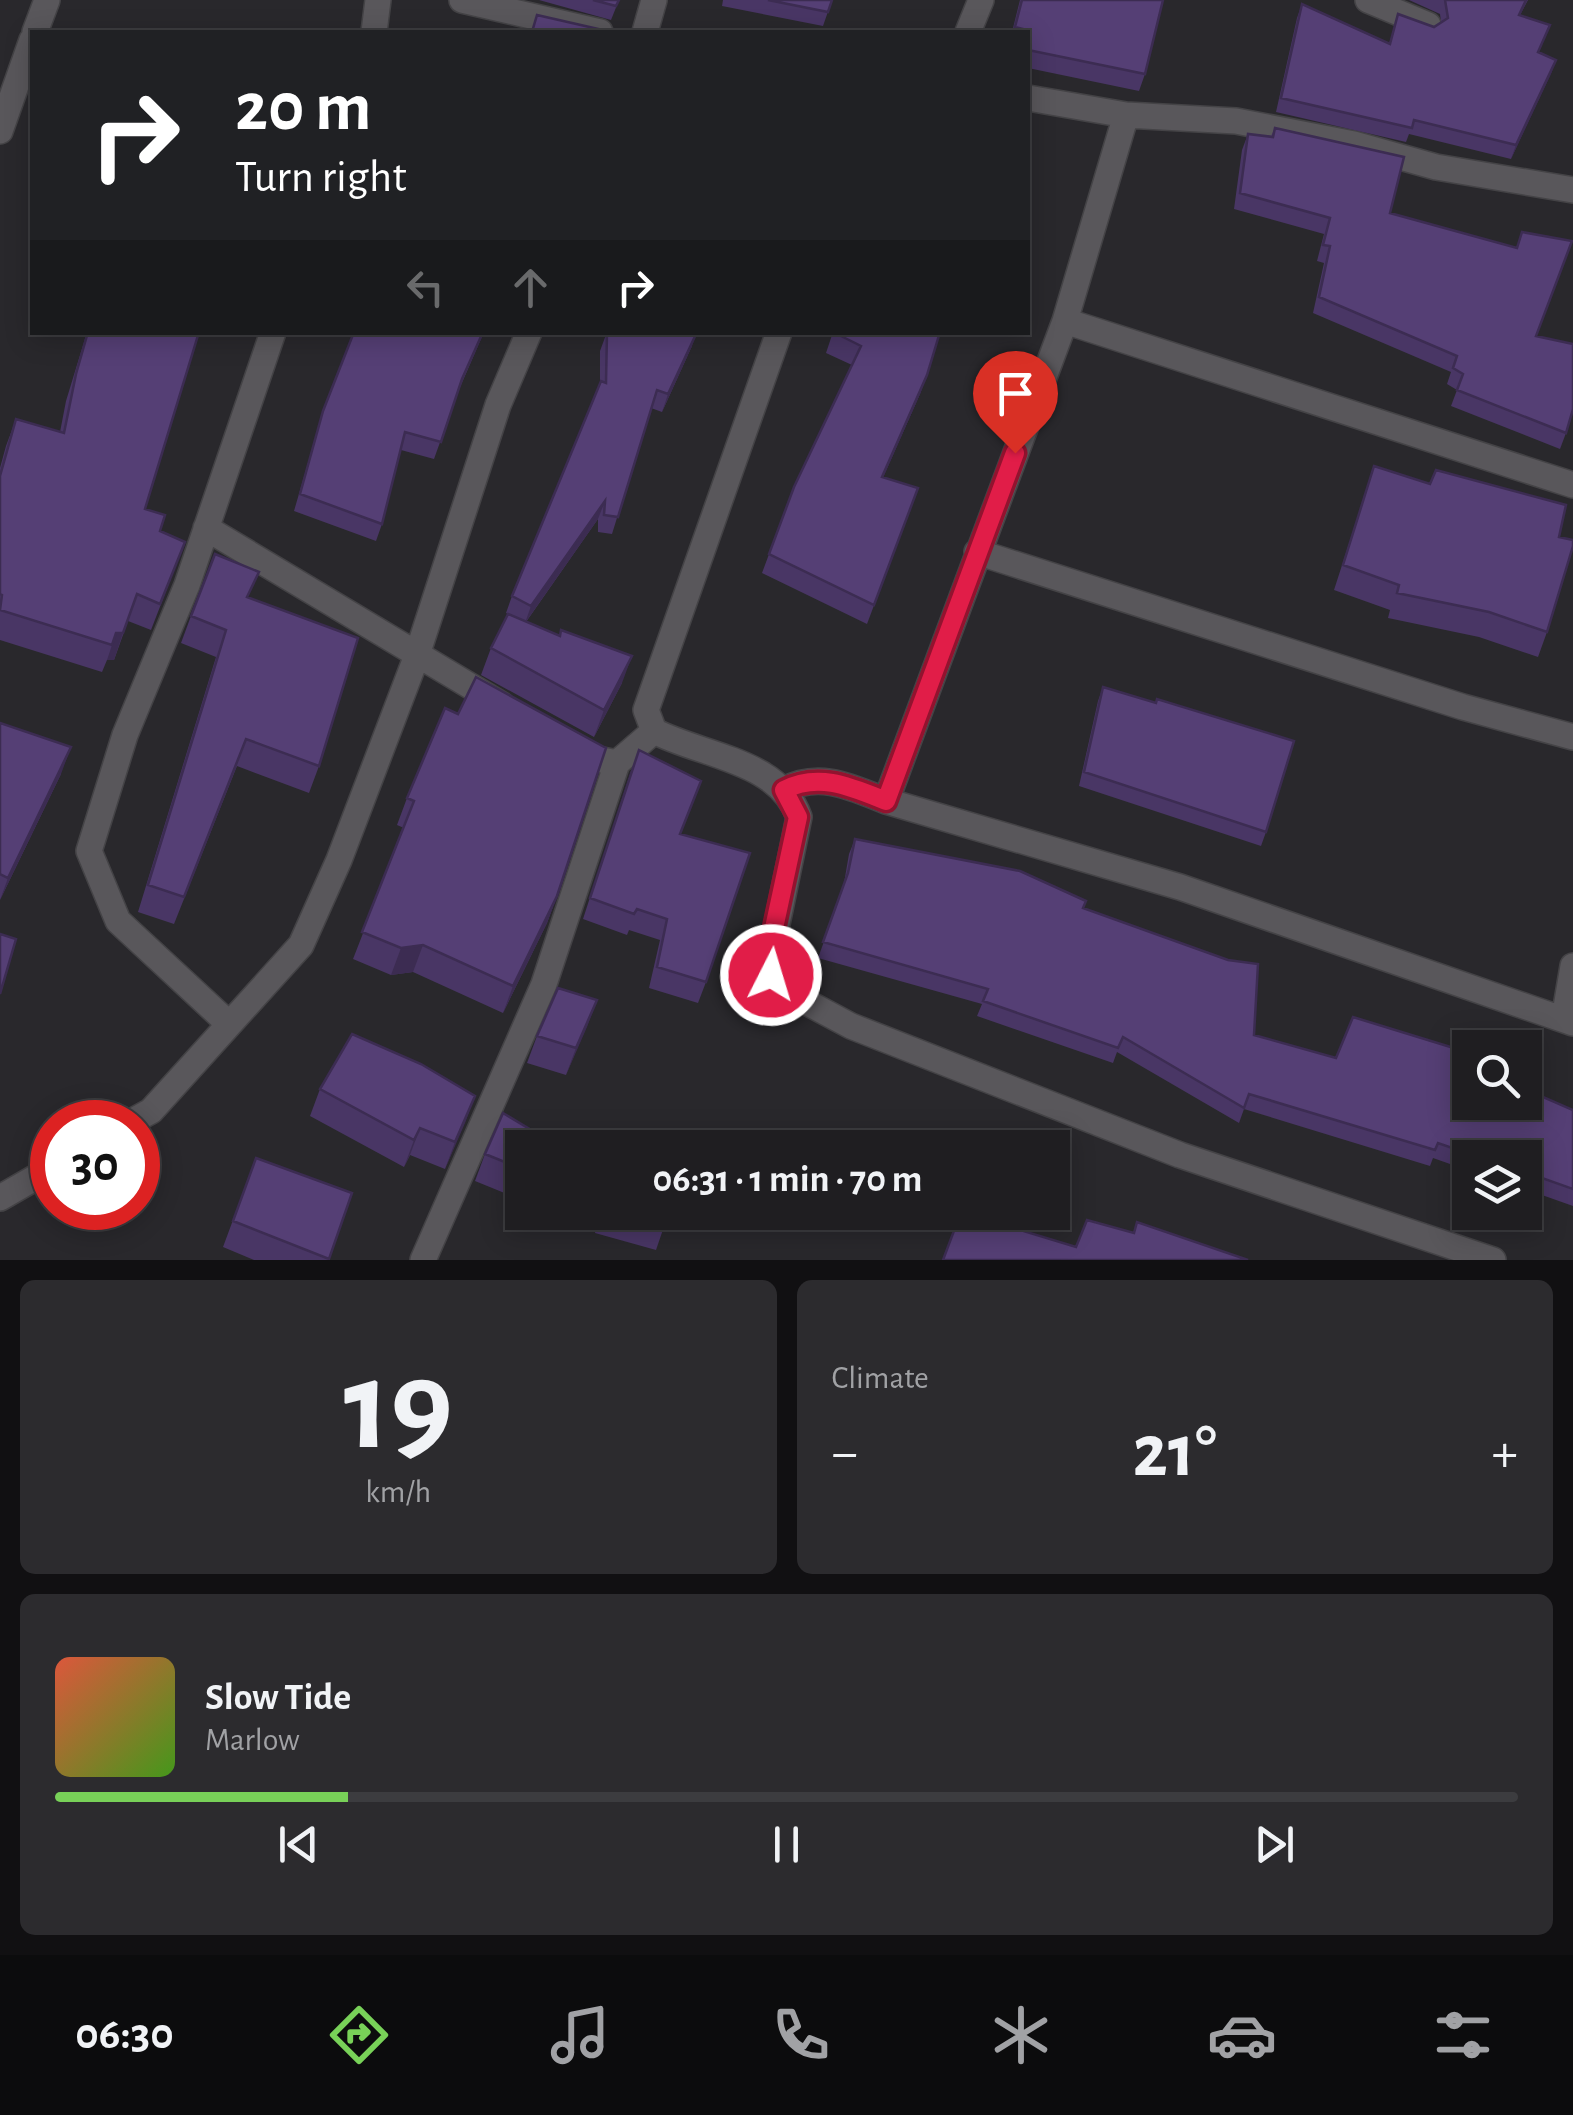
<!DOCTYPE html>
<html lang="en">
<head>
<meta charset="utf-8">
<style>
	body { margin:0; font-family:"Alegreya Sans",sans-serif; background:#2c2b2e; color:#f1f3f6; height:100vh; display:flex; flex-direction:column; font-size:38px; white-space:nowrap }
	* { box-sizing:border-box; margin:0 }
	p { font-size:32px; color:#a1a2a5 }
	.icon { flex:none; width:55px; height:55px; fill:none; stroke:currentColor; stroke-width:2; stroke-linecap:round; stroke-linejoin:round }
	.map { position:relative; height:1260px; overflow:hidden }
	.side { display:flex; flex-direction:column; gap:20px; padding:20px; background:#111012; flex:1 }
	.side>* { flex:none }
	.banner { position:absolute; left:30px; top:30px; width:1000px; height:305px; border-radius:0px; box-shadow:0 5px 25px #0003,0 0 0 2px #3c3c3f; background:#202124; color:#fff; overflow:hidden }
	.tools { position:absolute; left:1452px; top:1030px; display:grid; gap:20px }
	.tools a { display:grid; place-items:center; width:90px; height:90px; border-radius:0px; background:#1f1e21; box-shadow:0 5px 25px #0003,0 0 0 2px #3c3c3f; font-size:50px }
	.speed { position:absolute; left:30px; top:1100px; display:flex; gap:20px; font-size:50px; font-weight:700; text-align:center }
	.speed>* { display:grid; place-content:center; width:130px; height:130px; border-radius:50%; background:#1f1e21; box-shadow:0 5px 25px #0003,0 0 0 2px #3c3c3f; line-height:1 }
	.speed .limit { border:15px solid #d22; background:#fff; color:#111 }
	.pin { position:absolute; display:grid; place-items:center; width:85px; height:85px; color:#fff; margin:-102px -42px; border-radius:50% 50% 50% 0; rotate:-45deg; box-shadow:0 0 10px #0007 }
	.pin .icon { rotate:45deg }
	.me { position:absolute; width:110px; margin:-55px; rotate:5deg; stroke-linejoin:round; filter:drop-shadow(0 0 8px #0008) }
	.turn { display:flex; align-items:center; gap:35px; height:210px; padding:0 40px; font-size:45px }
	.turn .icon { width:130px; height:130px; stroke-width:2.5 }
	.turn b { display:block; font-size:70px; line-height:85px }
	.lanes { display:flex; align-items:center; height:95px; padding:0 40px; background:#0003; justify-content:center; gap:50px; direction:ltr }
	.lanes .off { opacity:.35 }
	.big { font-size:75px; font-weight:700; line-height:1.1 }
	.side .tile { flex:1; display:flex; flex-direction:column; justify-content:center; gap:15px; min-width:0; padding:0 35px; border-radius:15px; background:#2c2b2e }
	.side .dial { align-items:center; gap:0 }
	.dial b { font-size:130px; line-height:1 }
	.song { display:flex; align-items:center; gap:30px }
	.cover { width:120px; height:120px; border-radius:15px; background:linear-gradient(135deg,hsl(10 70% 55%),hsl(100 70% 35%)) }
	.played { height:10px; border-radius:5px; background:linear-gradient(90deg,#78d158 20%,#3c3c3f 20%) }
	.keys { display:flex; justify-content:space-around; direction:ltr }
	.heat { display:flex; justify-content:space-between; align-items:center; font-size:55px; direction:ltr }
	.side .tiles { flex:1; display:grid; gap:20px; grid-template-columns:1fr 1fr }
	.tile:last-child { grid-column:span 2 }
	.trip { position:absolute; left:505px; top:1130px; width:565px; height:100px; border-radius:0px; background:#1f1e21; box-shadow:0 5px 25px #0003,0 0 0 2px #3c3c3f; font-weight:700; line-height:100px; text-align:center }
	.tab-bar { display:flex; height:160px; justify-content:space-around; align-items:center; background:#0c0c0d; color:#a1a2a5 }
	.tab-bar .icon { width:70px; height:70px }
	.tab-bar .active { color:#78d158 }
	.tab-bar b { font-size:45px; color:#f1f3f6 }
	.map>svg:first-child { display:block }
</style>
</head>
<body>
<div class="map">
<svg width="1573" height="1260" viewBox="0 0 1573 1260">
	<rect width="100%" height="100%" fill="#29282c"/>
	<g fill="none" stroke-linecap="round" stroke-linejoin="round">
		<defs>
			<path id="minor" d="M462,0L600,32
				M1368,0L1428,25
				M35,32L47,0
				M374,32L378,0
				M645,32L654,0
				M968,32L981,0
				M1028,98L1126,115L1236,121L1354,144L1436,167L1573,190
				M0,131L32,40
				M1065,321L1126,115
				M779,332L646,710L654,731C702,756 779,760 799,817L770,958L771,975L780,988L851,1026L1180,1155L1493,1260
				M206,528L502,705
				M977,552L1463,707L1573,737
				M602,760L617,763L654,731
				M784,790C819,771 851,787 886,801L1180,887L1573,1023
				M886,801L1065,321L1573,485
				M1564,1019L1573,966
				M229,1024L118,921L89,851L125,735L187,585L273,332
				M131,1122L151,1111L301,945L339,860L416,658L498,405L529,332
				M0,1198L52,1168
				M423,1260L544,984L617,763"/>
		</defs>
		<use href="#minor" stroke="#444346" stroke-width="28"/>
		<use href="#minor" stroke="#59575b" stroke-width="25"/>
	</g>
	<path fill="#493665" d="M539,0H619L611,20Z
		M723,0H832L823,26L722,6Z
		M1020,0H1163L1145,74L1139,91L1028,68V32H1012Z
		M1409,0H1528L1520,15L1550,25L1539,52L1556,60L1511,159L1409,134L1406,142L1276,112L1297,18L1302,4L1389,44L1398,14L1434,27L1441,22L1440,14Z
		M1275,128L1390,213L1536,336L1566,433L1560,449L1451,406L1457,390L1447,384L1451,372L1313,313L1324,263L1317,261L1324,234L1234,209L1242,150L1248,134L1271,136Z
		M87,332H199L145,509L160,531L185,542L151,630L128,621L114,660H107L102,672L0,640V468L6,446L16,419L60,432L66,401Z
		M484,332L458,392L434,459L401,450L382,524L376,541L294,511L323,411Z
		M607,332L692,346L662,412L651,408L612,534L598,532V519L526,622L622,683L594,737L481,675L491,648L508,614L506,613L512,596L600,385V351Z
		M833,332H940L920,394L883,477L918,488L867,624L762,573L794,487L852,365L826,353Z
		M1374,466L1559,537L1547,632L1538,657L1479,637L1388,618L1390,610L1334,590Z
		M250,598L319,766L309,793L237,766L174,924L138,912L216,657L181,643L191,616Z
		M1103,687L1266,832L1261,846L1079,786L1098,701Z
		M445,708L557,896L547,923L503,1013L413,972L391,975L353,959L404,828L397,825L407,798Z
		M0,723L61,774L0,900Z
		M631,771L681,834L706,982L698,1003L649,988L660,940L629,930L627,935L583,919Z
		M855,839L1083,908L1254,1035L1470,1102L1573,1110V1206L1525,1189V1158H1470V1171L1433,1158L1430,1166L1244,1109L1239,1123L1117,1052L1113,1063L977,1016L982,1004L818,958L843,889L849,854Z
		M597,1000L566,1075L527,1063L537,1036Z
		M320,1089L475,1096L445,1169L410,1155L404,1167L310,1116Z
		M522,1148V1200L475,1181L485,1154Z
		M256,1158L352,1193L329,1260H254L223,1247Z
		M554,1212H574L570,1219Z
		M599,1212H669L656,1250L595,1233Z"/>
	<path fill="#3c2c52" d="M1556,60L1551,74L1511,159L1516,145Z
		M697,332L692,346L662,412L668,394Z
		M927,375L920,394L875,496L882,477Z
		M605,501L598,519L525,623L531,606Z
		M116,633H123L114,660H107Z
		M632,656L622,683L594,737L604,710Z
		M71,747L61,774L0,900L8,878Z
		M557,896L547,923L503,1013L513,986Z
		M423,945L413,972L391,975L401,948Z
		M597,1000L587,1027L566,1075L576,1048Z
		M475,1096L465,1123L445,1169L455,1142Z
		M420,1128L410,1155L404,1167L414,1140Z"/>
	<path fill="#553f75" stroke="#3c2c52" stroke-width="2.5" d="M593,0H619L616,6Z
		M768,0H832L828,12Z
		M1022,0H1163L1145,74L1028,50L1027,30L1015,27Z
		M1445,0H1526L1519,15L1550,25L1538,52L1556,60L1516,145L1414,120L1412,128L1281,98L1302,4L1390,44L1398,14L1434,27L1448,18Z
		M537,15L607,31L606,32H532Z
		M1275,128L1404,157L1390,213L1517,248L1522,232L1572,241L1536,336L1573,344V409L1566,433L1457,390L1463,374L1453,368L1457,356L1319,297L1330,246L1323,245L1330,218L1240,193L1248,134L1273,137Z
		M88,332H199L145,509L165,515L160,531L185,542L160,604L137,594L123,633H116L112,645L0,610L2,595L0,594V476L16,419L64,433L76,374Z
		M354,332H483L462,379L441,442L405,432L382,524L300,494L323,411Z
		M607,332H697L668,394L657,390L618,517L604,515L605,501L531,606L512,596L601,381L606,383Z
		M833,332H940L927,375L882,477L918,488L874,605L769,554L794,487L861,346Z
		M1374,466L1430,484L1436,470L1566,505L1559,537L1573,540V546L1547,632L1489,612L1397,593L1399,585L1343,565Z
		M215,554L259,572L247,597L358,638L319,766L246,739L184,897L148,885L226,630L191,616Z
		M508,614L560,636L561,630L632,656L604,710L491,648Z
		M476,677L606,748L557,896L513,986L423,945L401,948L362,932L414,801L407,798L445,708L458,714Z
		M1103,687L1156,703L1157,699L1294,741L1266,832L1084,772Z
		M0,723L71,747L8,878L0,874Z
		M639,750L701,781L680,834L750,853L706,982L657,967L667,919L637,909L634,914L590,898Z
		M855,839L1020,871L1086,901L1083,908L1228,960L1258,964L1254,1035L1336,1058L1353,1017L1470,1053V1102H1525V1089L1573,1110V1189L1525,1172V1158H1481L1438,1143L1435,1150L1249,1094L1244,1108L1123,1037L1118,1048L983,1001L988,989L823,942L848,873Z
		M0,934L16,939L0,994Z
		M558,988L597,1000L576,1048L537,1036Z
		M352,1034L421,1064L475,1096L455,1142L420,1128L414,1140L320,1089Z
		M503,1113L561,1148H522V1169L485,1154Z
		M619,1140L637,1148H618Z
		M256,1158L352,1193L329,1259L233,1221Z
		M627,1212H669L666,1223Z
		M961,1212L1076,1247L1087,1220L1134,1233L1137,1222L1248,1260H943Z"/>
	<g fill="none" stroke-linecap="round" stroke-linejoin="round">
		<defs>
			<path id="route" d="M771,975V942L798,817L784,790C819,772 851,787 886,801L1015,453"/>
		</defs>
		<use href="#route" stroke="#92132f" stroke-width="25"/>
		<use href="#route" stroke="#e11d48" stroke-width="18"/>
	</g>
</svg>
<div class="tools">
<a><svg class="icon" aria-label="search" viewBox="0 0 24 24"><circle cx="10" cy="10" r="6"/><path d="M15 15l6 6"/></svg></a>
<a><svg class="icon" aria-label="layers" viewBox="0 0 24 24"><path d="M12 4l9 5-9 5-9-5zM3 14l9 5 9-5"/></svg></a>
</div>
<div class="speed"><div class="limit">30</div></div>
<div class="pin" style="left:1015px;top:453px;background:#d93025"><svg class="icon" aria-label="arrive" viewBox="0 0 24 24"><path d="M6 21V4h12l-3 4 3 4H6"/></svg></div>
<svg class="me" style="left:771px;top:975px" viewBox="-20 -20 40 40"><circle r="17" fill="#e11d48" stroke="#fff" stroke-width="3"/><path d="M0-11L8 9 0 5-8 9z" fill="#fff"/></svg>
<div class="trip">06:31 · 1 min · 70 m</div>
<div class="banner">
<div class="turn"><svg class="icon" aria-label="right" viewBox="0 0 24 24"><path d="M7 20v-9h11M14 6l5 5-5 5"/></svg><div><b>20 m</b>Turn right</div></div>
<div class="lanes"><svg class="icon off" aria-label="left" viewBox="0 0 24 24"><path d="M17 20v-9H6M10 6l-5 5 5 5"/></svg><svg class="icon off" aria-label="ahead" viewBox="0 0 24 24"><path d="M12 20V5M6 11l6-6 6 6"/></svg><svg class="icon" aria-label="right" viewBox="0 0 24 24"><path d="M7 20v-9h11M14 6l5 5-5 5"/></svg></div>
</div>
</div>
<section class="side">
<div class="tiles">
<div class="tile dial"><b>19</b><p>km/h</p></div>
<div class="tile"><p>Climate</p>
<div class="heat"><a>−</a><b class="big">21°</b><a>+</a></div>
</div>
<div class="tile">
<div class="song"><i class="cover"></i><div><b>Slow Tide</b><p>Marlow</p></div></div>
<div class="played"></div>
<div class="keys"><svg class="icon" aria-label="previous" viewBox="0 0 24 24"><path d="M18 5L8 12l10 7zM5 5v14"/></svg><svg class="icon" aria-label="pause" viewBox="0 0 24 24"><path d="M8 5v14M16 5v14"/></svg><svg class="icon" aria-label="next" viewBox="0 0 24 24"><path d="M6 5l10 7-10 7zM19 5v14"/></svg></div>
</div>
</div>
</section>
<nav class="tab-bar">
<b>06:30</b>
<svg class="icon active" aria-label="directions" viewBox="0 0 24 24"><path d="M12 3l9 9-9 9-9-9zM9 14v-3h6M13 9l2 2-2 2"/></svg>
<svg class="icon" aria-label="music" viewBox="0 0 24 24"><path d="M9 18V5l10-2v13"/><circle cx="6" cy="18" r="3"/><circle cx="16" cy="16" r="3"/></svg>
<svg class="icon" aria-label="phone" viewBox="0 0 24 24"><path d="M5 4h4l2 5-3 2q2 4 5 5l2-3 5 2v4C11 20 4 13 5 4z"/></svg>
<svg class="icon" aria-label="climate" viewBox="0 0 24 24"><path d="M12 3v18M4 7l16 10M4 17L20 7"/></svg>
<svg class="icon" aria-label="car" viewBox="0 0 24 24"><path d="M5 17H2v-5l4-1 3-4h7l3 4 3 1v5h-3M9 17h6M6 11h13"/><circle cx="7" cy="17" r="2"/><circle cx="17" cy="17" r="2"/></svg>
<svg class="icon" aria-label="filters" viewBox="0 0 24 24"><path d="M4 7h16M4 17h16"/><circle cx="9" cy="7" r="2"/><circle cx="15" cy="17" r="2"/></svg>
</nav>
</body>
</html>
